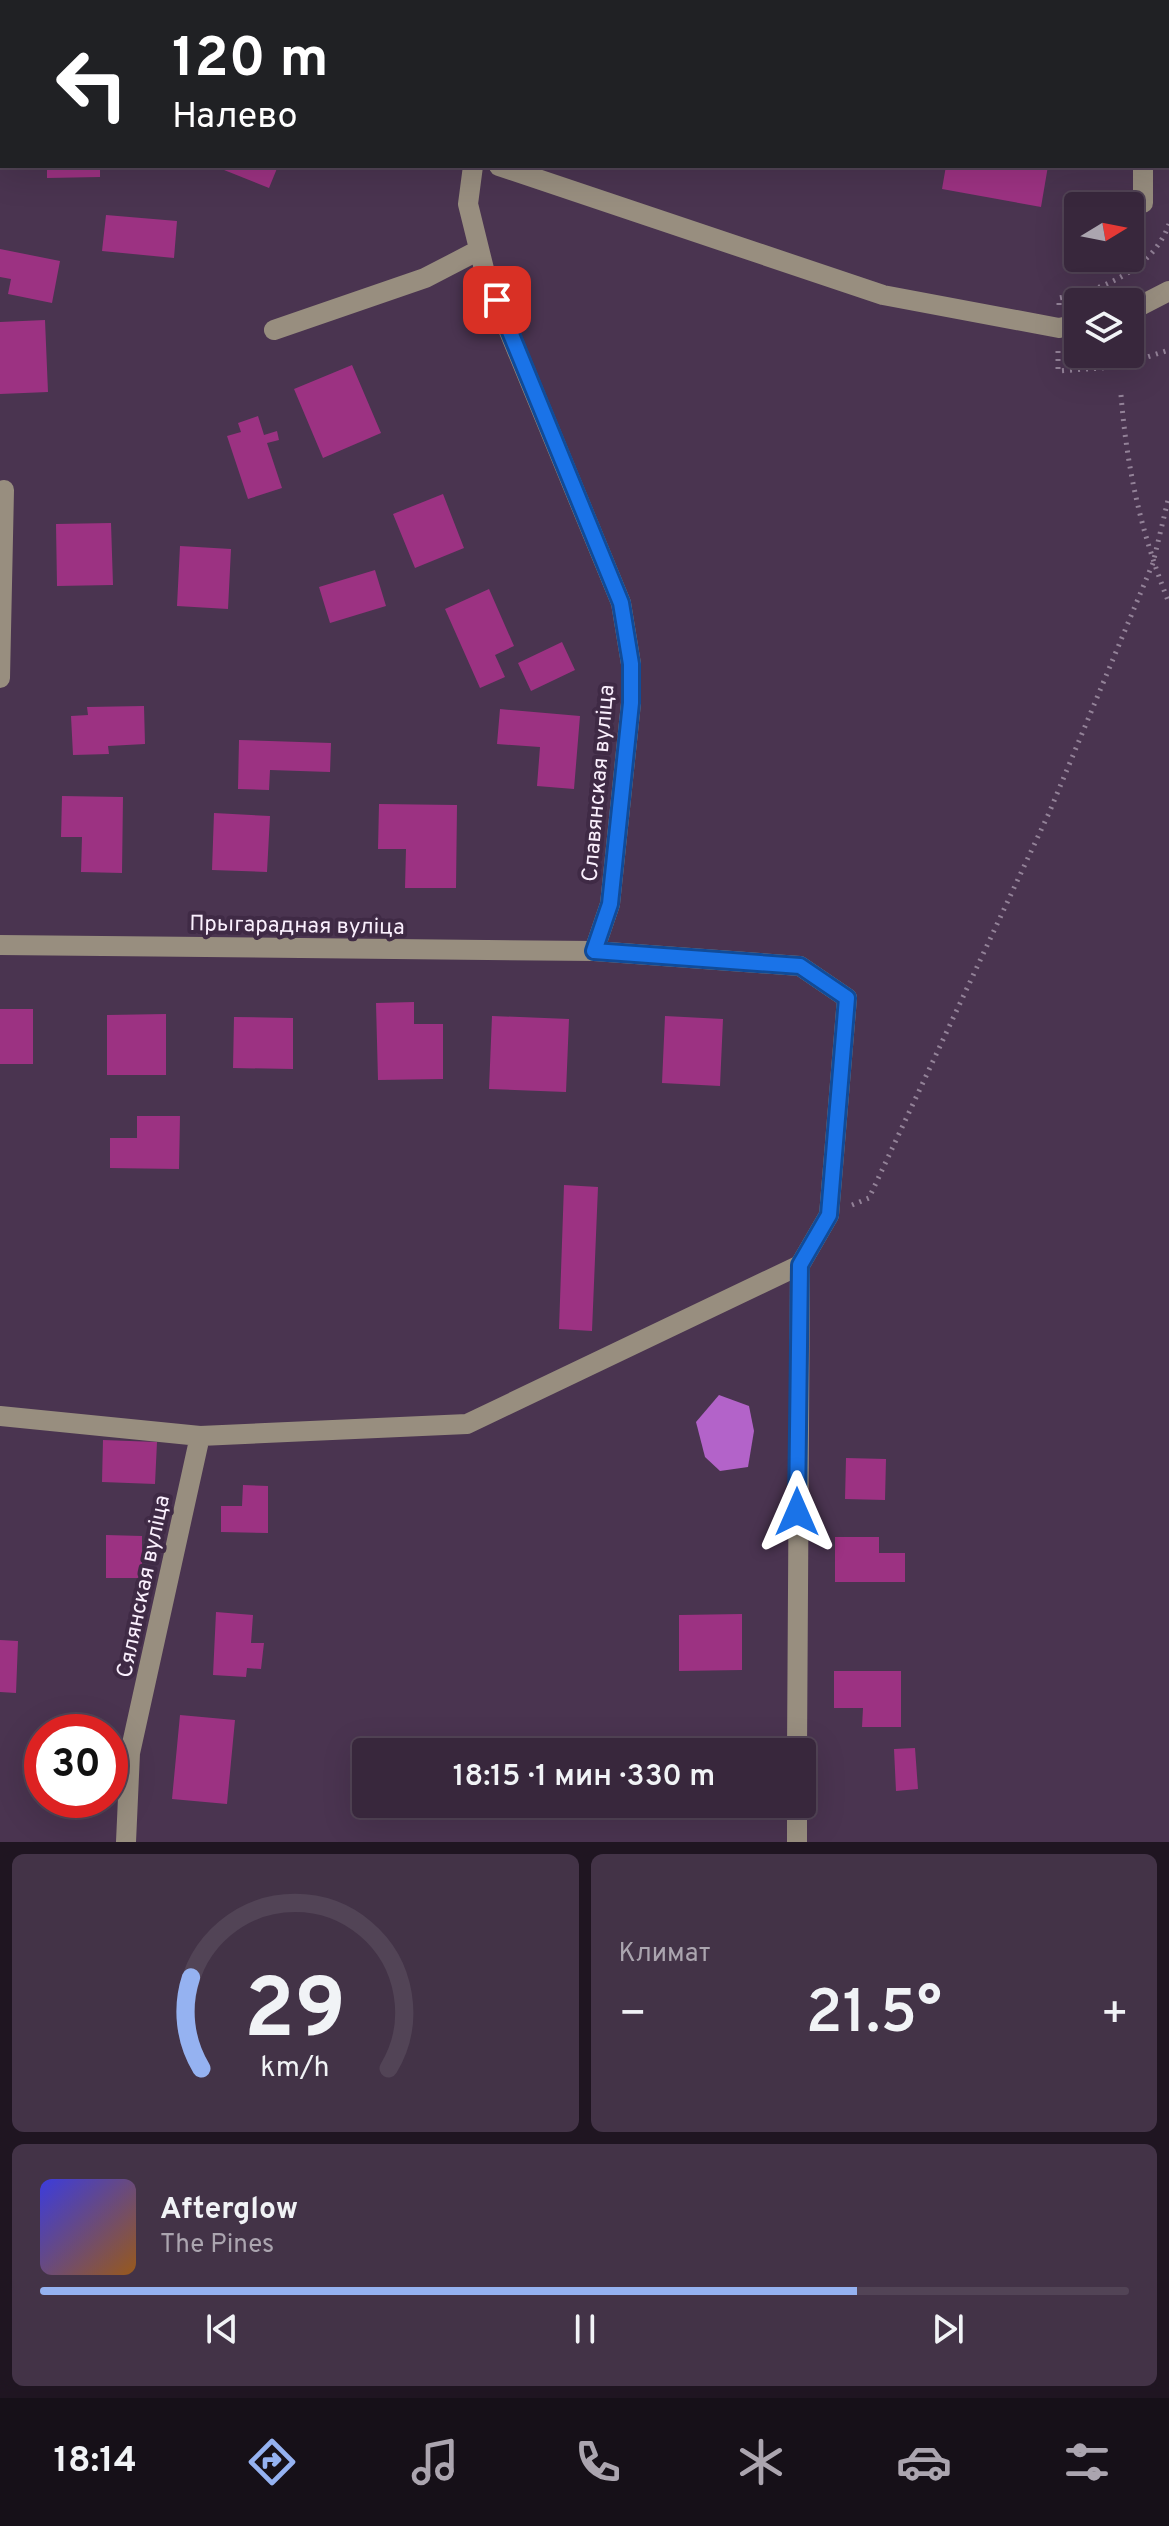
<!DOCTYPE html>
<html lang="ru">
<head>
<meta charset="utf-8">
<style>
	body { margin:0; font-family:Overpass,sans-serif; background:#433347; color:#f1f3f6; height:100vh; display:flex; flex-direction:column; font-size:30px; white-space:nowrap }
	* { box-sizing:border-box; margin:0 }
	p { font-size:26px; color:#aba5af }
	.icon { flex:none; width:44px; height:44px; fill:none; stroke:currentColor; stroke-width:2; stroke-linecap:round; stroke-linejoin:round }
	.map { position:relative; height:1842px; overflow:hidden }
	.details { display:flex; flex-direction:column; gap:12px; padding:12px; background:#1f1521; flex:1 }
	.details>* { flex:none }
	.guide { position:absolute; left:0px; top:0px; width:1170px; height:168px; box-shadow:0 8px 32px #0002,0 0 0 2px #524456; background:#202124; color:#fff; overflow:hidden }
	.needle { width:52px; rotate:80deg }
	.tools { position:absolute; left:1064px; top:192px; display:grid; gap:16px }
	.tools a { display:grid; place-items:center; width:80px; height:80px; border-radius:8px; background:#38273c; box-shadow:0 8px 32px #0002,0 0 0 2px #524456; font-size:40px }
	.speed { position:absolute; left:24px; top:1714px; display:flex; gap:16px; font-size:40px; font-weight:700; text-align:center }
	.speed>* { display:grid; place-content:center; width:104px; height:104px; border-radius:50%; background:#38273c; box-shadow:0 8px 32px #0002,0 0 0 2px #524456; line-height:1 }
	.speed .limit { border:12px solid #d22; background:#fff; color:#111 }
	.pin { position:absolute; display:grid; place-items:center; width:68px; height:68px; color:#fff; margin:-34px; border-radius:16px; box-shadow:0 4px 12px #0006 }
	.me { position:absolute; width:88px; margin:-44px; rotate:0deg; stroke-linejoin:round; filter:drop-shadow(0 0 6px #0008) }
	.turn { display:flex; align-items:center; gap:28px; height:168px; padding:0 40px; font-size:36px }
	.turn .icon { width:104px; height:104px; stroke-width:2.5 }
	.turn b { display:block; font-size:56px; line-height:68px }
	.big { font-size:60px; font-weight:600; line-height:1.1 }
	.details .widget { flex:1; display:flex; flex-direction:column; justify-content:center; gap:12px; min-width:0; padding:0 28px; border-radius:12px; background:#433347 }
	.details .dial { align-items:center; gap:0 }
	.dial svg { height:208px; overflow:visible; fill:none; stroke:#524456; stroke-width:7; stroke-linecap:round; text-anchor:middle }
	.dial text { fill:#f1f3f6; stroke:none }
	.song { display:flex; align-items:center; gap:24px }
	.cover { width:96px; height:96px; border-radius:12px; background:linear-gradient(135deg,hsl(240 70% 55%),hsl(30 70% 35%)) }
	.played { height:8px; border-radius:4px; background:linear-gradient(90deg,#95b2f1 75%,#524456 75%) }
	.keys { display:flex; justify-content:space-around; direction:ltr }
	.heat { display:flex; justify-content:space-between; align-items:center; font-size:44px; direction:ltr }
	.details .tiles { flex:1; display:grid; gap:12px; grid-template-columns:1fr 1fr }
	.widget:last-child { grid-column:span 2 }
	.trip { position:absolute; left:352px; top:1738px; width:464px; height:80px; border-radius:8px; background:#38273c; box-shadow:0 8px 32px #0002,0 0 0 2px #524456; font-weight:600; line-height:80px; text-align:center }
	.dock { display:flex; height:128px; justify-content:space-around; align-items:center; background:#161018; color:#aba5af }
	.dock .icon { width:56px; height:56px }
	.dock .current { color:#95b2f1 }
	.dock b { font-size:36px; color:#f1f3f6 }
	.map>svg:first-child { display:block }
</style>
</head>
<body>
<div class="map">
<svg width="1169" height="1842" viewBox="0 0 1169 1842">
	<rect width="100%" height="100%" fill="#4a3450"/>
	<path fill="#b363c9" d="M719,1395L749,1406L754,1431L748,1467L720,1471L705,1457L696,1422Z"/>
	<path fill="#9c3282" d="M47,166H100V177L47,178Z
		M214,166H278L269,188Z
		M946,166H1048L1041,207L942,189Z
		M106,215L177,221L174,258L102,251Z
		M0,249L60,261L52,303L8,294L11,279L0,277Z
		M45,320L48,392L0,394V322Z
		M352,365L381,433L323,458L294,389Z
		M258,416L264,435L277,431L279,440L267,443L282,488L248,499L227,436L241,432L238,423Z
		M443,494L464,548L415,568L393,514Z
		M111,523L113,585L57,586L56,524Z
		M180,546L231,549L228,609L177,606Z
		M375,570L386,606L330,623L319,587Z
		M489,589L514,646L495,655L505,677L480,688L445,609Z
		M562,642L575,670L531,691L518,663Z
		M144,706L145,744L108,746L109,754L73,755L71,716L88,715L87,707Z
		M500,709L580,716L574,789L537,786L540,747L497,744Z
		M239,740L331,743L330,772L270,770L269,790L238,789Z
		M62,796L123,797L122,873L81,872L82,837H61Z
		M379,804L457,805L456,888H405L406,849H378Z
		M214,813L270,816L267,872L212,870Z
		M414,1002V1024H443V1079L378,1080L376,1003Z
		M0,1009H33V1064H0Z
		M166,1014V1075H107V1015Z
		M492,1016L569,1019L566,1092L489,1089Z
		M665,1016L723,1019L720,1086L662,1083Z
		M234,1017L293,1018V1069L233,1068Z
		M137,1116H180L179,1169L110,1168V1138H137Z
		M564,1185L598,1187L592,1331L559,1329Z
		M103,1440L157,1442L155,1484L102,1482Z
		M846,1458L886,1459L885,1500L845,1499Z
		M243,1485L268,1486V1533L221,1532V1506H242Z
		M106,1535L142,1536V1578H106Z
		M835,1537H879V1553H905V1582H835Z
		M216,1612L253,1615L251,1643H264L261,1669L247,1668L246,1677L213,1675Z
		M742,1614V1670L679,1671V1615Z
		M0,1640L18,1641L16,1693L0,1692Z
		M834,1671H901V1727H862L863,1708H834Z
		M180,1715L235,1720L227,1804L172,1799Z
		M741,1746V1752H674L673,1748Z
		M915,1748L918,1789L896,1791L894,1749Z"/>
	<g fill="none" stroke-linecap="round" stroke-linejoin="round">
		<path stroke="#938298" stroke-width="5" stroke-dasharray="2 6" stroke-linecap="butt" d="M513,2V0
			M1059,305V298C1103,290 1153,269 1169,224
			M1058,351V371L1116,367L1169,350
			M1121,395C1127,469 1141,533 1169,603
			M852,1205L869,1198L1049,813L1153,563L1169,496"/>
		<path stroke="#988e7f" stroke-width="20" d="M20,0L25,2
			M1168,20L1169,14
			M473,166L468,204L485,273L621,603L631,664V703L610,904L594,951
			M499,166L883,295L1059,328L1078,324
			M1143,203V166
			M1130,311L1169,291
			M274,330L425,278L479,250
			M0,678L4,490
			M0,945L594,951L800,966L847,998L829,1215L800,1265
			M0,1416L200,1436L467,1424L800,1265L797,1752
			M126,1842L130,1753L200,1436
			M797,1842V1804"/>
	</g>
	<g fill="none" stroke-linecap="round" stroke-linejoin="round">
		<defs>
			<path id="route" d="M497,300L621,603L631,664V703L610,904L594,951L800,966L847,998L829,1215L800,1265L797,1512"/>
		</defs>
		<use href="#route" stroke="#114b97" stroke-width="20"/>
		<use href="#route" stroke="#1a73e8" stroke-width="14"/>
	</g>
	<g text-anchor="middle" stroke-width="8" stroke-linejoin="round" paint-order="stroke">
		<g font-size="22" fill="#faeffd" stroke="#3f2a45">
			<text transform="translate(597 783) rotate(-85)" y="8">Славянская вуліца</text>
			<text transform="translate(297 924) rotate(1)" y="8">Прыгарадная вуліца</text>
			<text transform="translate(142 1586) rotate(-78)" y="8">Сялянская вуліца</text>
		</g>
	</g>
</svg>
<div class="tools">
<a><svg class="needle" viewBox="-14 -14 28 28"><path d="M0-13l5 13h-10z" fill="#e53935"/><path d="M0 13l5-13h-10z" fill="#aba5af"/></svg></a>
<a><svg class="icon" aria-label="layers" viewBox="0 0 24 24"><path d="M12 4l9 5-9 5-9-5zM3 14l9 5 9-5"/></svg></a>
</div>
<div class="speed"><div class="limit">30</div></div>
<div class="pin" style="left:497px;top:300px;background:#d93025"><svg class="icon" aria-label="arrive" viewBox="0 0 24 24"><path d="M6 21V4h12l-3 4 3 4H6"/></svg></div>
<svg class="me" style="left:797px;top:1512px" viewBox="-20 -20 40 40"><path d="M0-17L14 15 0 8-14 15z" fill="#1a73e8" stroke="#fff" stroke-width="4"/></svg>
<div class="trip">18:15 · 1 мин · 330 m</div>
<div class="guide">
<div class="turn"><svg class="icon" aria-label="left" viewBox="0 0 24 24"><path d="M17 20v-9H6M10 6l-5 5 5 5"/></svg><div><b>120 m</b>Налево</div></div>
</div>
</div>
<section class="details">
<div class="tiles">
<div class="widget dial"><svg viewBox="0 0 100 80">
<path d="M14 69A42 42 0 1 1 86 69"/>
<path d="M14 69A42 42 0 0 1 10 34" stroke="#95b2f1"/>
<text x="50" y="56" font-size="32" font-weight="700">29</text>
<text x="50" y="72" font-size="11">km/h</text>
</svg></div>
<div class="widget"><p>Климат</p>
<div class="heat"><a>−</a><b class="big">21.5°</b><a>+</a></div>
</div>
<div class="widget">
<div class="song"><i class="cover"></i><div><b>Afterglow</b><p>The Pines</p></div></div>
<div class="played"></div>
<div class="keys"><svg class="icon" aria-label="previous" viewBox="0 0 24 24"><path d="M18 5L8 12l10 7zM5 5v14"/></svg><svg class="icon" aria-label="pause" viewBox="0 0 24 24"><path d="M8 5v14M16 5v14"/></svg><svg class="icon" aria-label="next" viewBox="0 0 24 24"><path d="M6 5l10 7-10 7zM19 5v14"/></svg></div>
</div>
</div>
</section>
<nav class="dock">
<b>18:14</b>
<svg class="icon current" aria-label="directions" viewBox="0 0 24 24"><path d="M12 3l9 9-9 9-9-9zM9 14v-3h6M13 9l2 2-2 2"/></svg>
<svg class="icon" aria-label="music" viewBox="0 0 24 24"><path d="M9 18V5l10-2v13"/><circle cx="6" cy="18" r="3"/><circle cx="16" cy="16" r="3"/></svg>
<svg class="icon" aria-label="phone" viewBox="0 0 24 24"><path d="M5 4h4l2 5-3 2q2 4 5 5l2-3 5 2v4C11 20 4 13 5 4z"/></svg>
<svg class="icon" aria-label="climate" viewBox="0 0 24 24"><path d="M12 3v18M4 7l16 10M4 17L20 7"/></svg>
<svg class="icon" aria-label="car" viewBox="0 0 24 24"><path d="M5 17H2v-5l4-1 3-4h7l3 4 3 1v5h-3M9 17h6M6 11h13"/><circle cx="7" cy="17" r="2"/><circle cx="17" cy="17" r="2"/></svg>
<svg class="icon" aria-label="filters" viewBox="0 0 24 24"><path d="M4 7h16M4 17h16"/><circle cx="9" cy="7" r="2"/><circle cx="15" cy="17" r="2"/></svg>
</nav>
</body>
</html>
